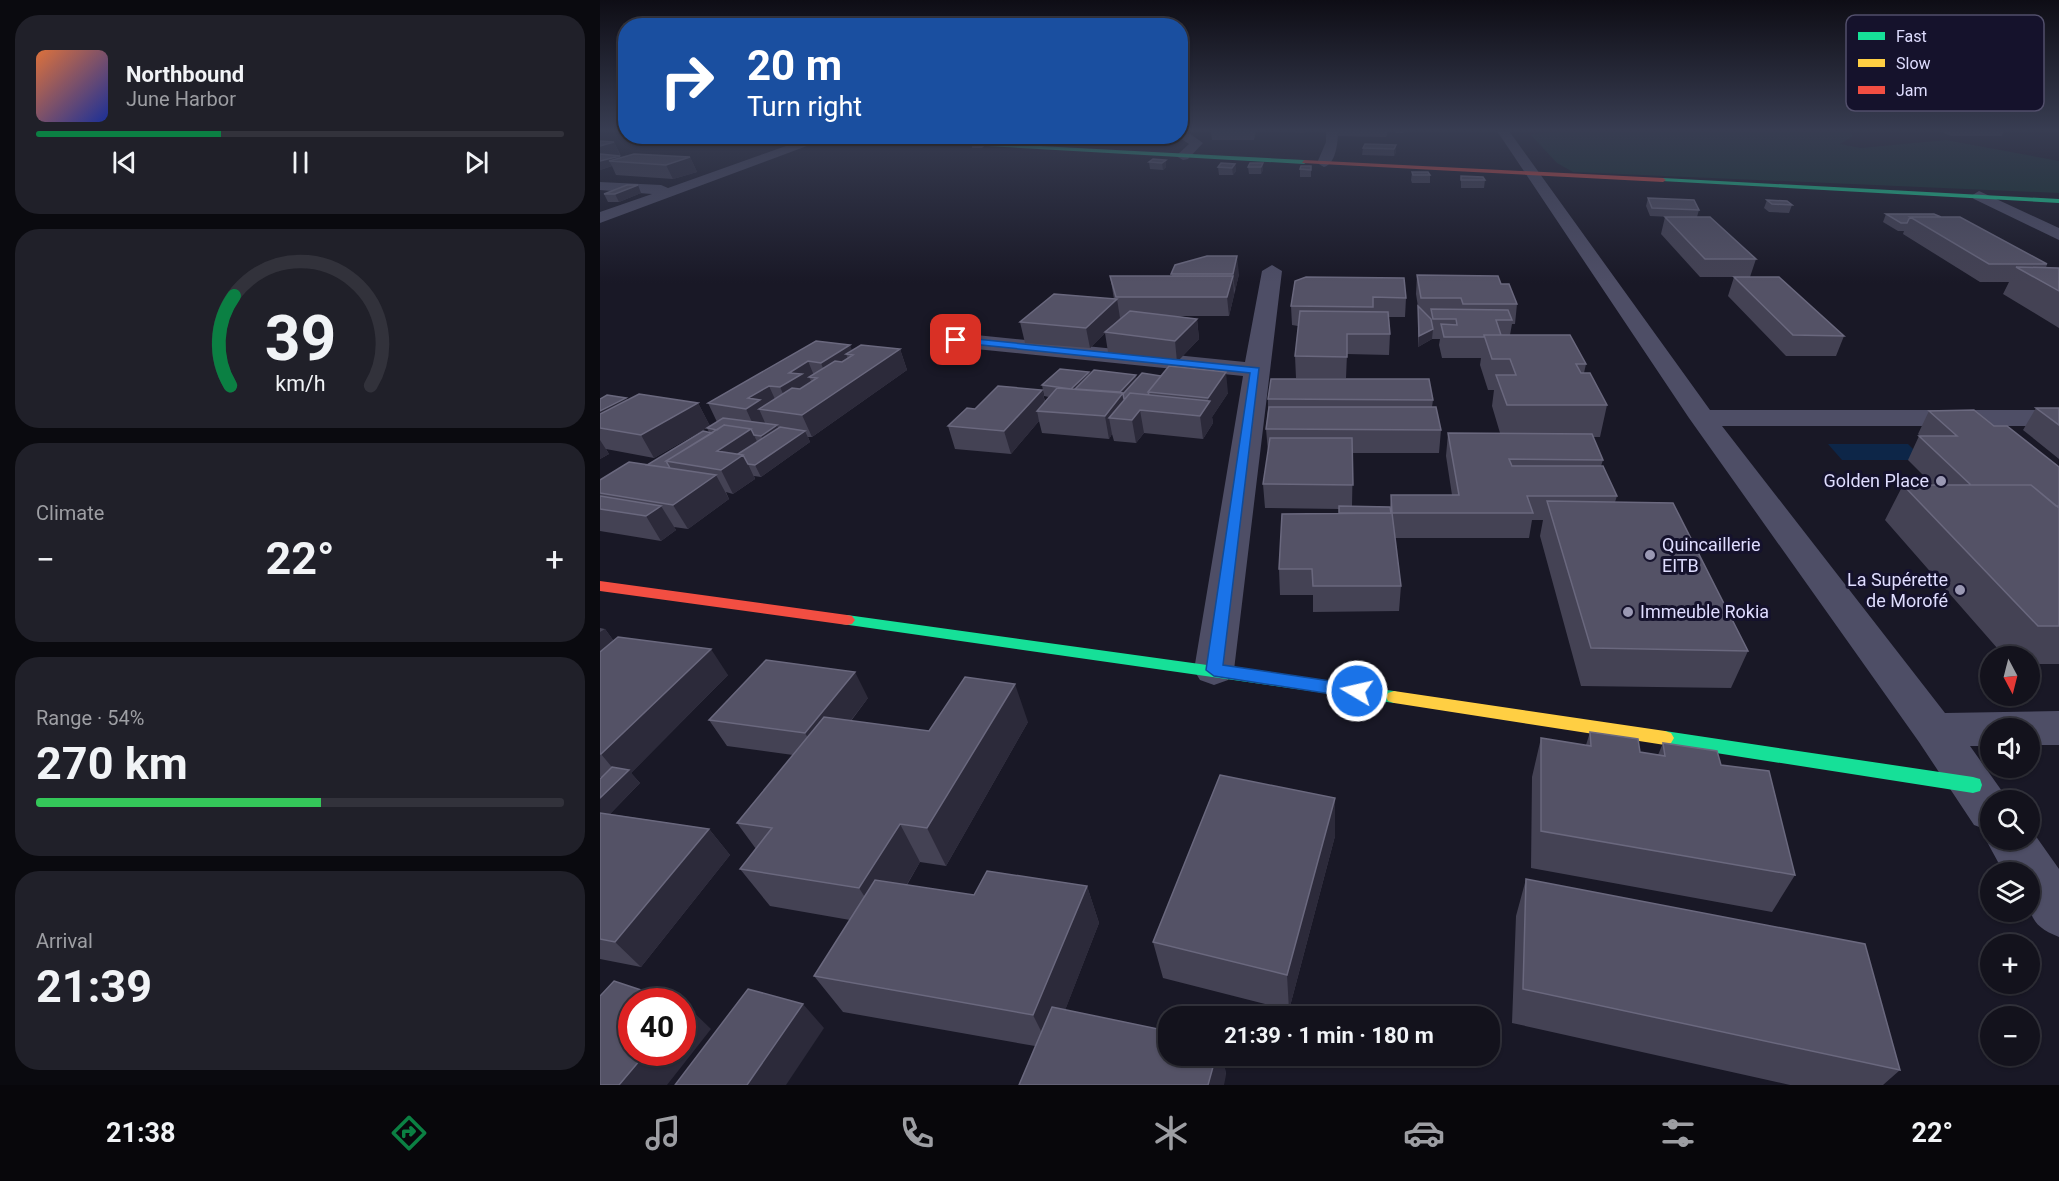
<!DOCTYPE html>
<html lang="en">
<head>
<meta charset="utf-8">
<style>
	body { margin:0; font-family:Roboto,sans-serif; background:#202029; color:#f1f3f6; height:100vh; display:flex; flex-direction:column; font-size:22px; white-space:nowrap }
	* { box-sizing:border-box; margin:0 }
	p { font-size:20px; color:#9d9ea3 }
	.icon { flex:none; width:33px; height:33px; fill:none; stroke:currentColor; stroke-width:2; stroke-linecap:round; stroke-linejoin:round }
	.map { position:relative; flex:1; overflow:hidden }
	.panel { display:flex; flex-direction:column; gap:15px; padding:15px; background:#0a0a0f; width:600px }
	.panel>* { flex:none }
	.hud { position:absolute; left:18px; top:18px; width:570px; height:126px; border-radius:24px; box-shadow:0 2px 4px #0004,0 0 0 2px #32323b; background:#1a4fa0; color:#fff; overflow:hidden }
	.needle { width:39px; rotate:173deg }
	.fabs { position:absolute; left:1380px; top:646px; display:grid; gap:12px }
	.fabs a { display:grid; place-items:center; width:60px; height:60px; border-radius:50%; background:#13121c; box-shadow:0 2px 4px #0004,0 0 0 2px #32323b; font-size:30px }
	.speed { position:absolute; left:18px; top:988px; display:flex; gap:12px; font-size:30px; font-weight:700; text-align:center }
	.speed>* { display:grid; place-content:center; width:78px; height:78px; border-radius:50%; background:#13121c; box-shadow:0 2px 4px #0004,0 0 0 2px #32323b; line-height:1 }
	.speed .limit { border:9px solid #d22; background:#fff; color:#111 }
	.pin { position:absolute; display:grid; place-items:center; width:51px; height:51px; color:#fff; margin:-26px; border-radius:12px; box-shadow:0 3px 9px #0006 }
	.me { position:absolute; width:66px; margin:-33px; rotate:279deg; stroke-linejoin:round; filter:drop-shadow(0 0 4px #0008) }
	.turn { display:flex; align-items:center; gap:21px; height:126px; padding:0 30px; font-size:27px }
	.turn .icon { width:78px; height:78px; stroke-width:2.5 }
	.turn b { display:block; font-size:42px; line-height:51px }
	.big { font-size:45px; font-weight:700; line-height:1.1 }
	.panel .card { flex:1; display:flex; flex-direction:column; justify-content:center; gap:9px; min-width:0; padding:0 21px; border-radius:24px; background:#202029 }
	.panel .dial { align-items:center; gap:0 }
	.dial svg { height:156px; overflow:visible; fill:none; stroke:#32323b; stroke-width:7; stroke-linecap:round; text-anchor:middle }
	.dial text { fill:#f1f3f6; stroke:none }
	.song { display:flex; align-items:center; gap:18px }
	.cover { width:72px; height:72px; border-radius:9px; background:linear-gradient(135deg,hsl(20 70% 55%),hsl(230 70% 35%)) }
	.played { height:6px; border-radius:3px; background:linear-gradient(90deg,#0b8043 35%,#32323b 35%) }
	.keys { display:flex; justify-content:space-around; direction:ltr }
	.heat { display:flex; justify-content:space-between; align-items:center; font-size:33px; direction:ltr }
	.charge { height:9px; border-radius:4px; background:linear-gradient(90deg,#34c759 54%,#32323b 0) }
	.trip { position:absolute; left:558px; top:1006px; width:342px; height:60px; border-radius:24px; background:#13121c; box-shadow:0 2px 4px #0004,0 0 0 2px #32323b; font-weight:700; line-height:60px; text-align:center }
	.menu { display:flex; height:96px; justify-content:space-around; align-items:center; background:#08070b; color:#9d9ea3 }
	.menu .icon { width:42px; height:42px }
	.menu .active { color:#0b8043 }
	.menu b { font-size:27px; color:#f1f3f6 }
	main { display:flex; flex:1; min-height:0 }
	.map>svg:first-child { display:block }
</style>
</head>
<body>
<main>
<section class="panel">
<div class="card">
<div class="song"><i class="cover"></i><div><b>Northbound</b><p>June Harbor</p></div></div>
<div class="played"></div>
<div class="keys"><svg class="icon" aria-label="previous" viewBox="0 0 24 24"><path d="M18 5L8 12l10 7zM5 5v14"/></svg><svg class="icon" aria-label="pause" viewBox="0 0 24 24"><path d="M8 5v14M16 5v14"/></svg><svg class="icon" aria-label="next" viewBox="0 0 24 24"><path d="M6 5l10 7-10 7zM19 5v14"/></svg></div>
</div>
<div class="card dial"><svg viewBox="0 0 100 80">
<path d="M14 69A42 42 0 1 1 86 69"/>
<path d="M14 69A42 42 0 0 1 16 23" stroke="#0b8043"/>
<text x="50" y="56" font-size="32" font-weight="700">39</text>
<text x="50" y="72" font-size="11">km/h</text>
</svg></div>
<div class="card"><p>Climate</p>
<div class="heat"><a>−</a><b class="big">22°</b><a>+</a></div>
</div>
<div class="card"><p>Range · 54%</p><b class="big">270 km</b><div class="charge"></div></div>
<div class="card"><p>Arrival</p><b class="big">21:39</b></div>
</section>
<div class="map">
<svg width="1459" height="1085" viewBox="0 0 1459 1085">
	<rect width="100%" height="100%" fill="#191826"/>
	<path fill="#163231" d="M970,131H1250L1253,136L1240,144L1261,148L1346,140L1459,161V193L973,172L957,163L930,134Z"/>
	<path fill="#0d2648" d="M1228,444H1308L1324,460H1242Z"/>
	<g fill="none" stroke-linecap="round" stroke-linejoin="round">
		<path fill="#4e4e66" fill-rule="evenodd" d="M580,131H586L603,143L588,159L583,160L576,156L589,144L577,136H580Z
			M726,131H738C738,142 736,164 724,167L717,163L726,142Z
			M897,131H909L1110,410H1459V426H1122L1345,713L1459,711V745H1430V729H1390V746H1370L1409,801H1390V840H1430V828L1459,869V937C1423,923 1430,907 1430,873H1404L1386,840L1390,831L1374,825L1319,742L1089,418Z
			M214,136L231,137L0,223V212L52,194L0,190V182L61,185L68,188Z
			M380,136H395L382,148H372V142Z
			M1379,191L1459,228V240L1374,199L1371,196Z
			M672,265L682,271L634,670L628,680L614,685L600,680L594,670L643,376L356,347L348,345L345,340L348,335L356,333L645,362L662,271Z"/>
		<path fill="#16e098" fill-rule="evenodd" d="M252,136L704,160L707,162L704,164L211,136Z
			M1063,178L1459,199V203L1061,181Z
			M247,615L794,691L800,693L802,697L800,701L794,703L242,624L239,620L242,616Z
			M1065,731L1373,777L1380,779L1382,785L1380,791L1373,793L1065,745L1059,743L1056,738L1059,733Z"/>
		<path fill="#ffcf43" fill-rule="evenodd" d="M794,691L1065,731L1071,733L1074,738L1071,743L1065,745L794,703L788,701L786,697L788,693Z"/>
		<path fill="#f24e42" fill-rule="evenodd" d="M704,160L1063,178L1066,180L1063,182L702,163Z
			M0,581L247,615L252,616L255,620L252,624L247,625L0,591Z"/>
	</g>
	<path fill="#444254" d="M611,131H656L654,140H612Z
		M667,131H706L704,133Z
		M737,131H791L788,132L786,137L737,136Z
		M795,131H805L804,133H795Z
		M1340,131H1404L1402,136H1351Z
		M81,136H105L106,138L94,142L83,140Z
		M14,142L21,156H20L21,158L90,157L97,172L73,179L16,175L12,166L0,170Z
		M796,145V152L794,156L762,155L763,148Z
		M566,160V167L563,170L550,169L549,162Z
		M663,163V170L661,174H649L648,167Z
		M635,164L636,171L633,175H619L618,167Z
		M711,166V177H700V169Z
		M812,172L830,175V183H812L811,180Z
		M861,176L885,180L884,188H861Z
		M41,193L19,202H8L4,194Z
		M1048,198L1099,210L1097,217L1156,259L1150,277H1100L1061,234L1065,217H1071L1050,216L1046,206Z
		M1167,200L1192,205L1189,213L1169,212L1164,208Z
		M1286,214H1334L1447,264L1446,268H1459V328L1403,294L1409,282H1380L1303,234L1304,231H1298L1283,222Z
		M575,265L639,274L629,316H578L597,319L599,339L577,362L508,352L505,333L490,348L425,343L420,322L514,299L510,276H572L571,274Z
		M817,275L901,284L917,304L915,324H912L910,335L986,364L984,373L1007,405L1000,437H993L1003,460L1001,466L1017,496L1015,502L1148,651L1131,688L981,686L940,536L943,520H932L929,538H795L801,586L799,611L713,612V595H680L679,569L739,513V509L665,508L663,484L668,452L666,429L668,410V399L833,400L832,407L841,430L839,453H753L752,506L790,507L791,495H852L846,456L848,433H900L892,406L894,390H888L880,365L881,358H842L839,345L840,339H832L818,347V307L816,294Z
		M1134,277L1244,336L1236,356H1186L1128,296Z
		M695,281L806,298L805,317H789L790,334L789,355L747,354L746,378H696L695,356L698,326L692,325L691,306Z
		M216,341L252,350L300,349L307,370L212,437H208L210,442L161,477L154,476L155,479L133,494L126,492L129,499L88,529L74,527L76,530L61,541L0,531V480L47,465L109,432L107,428L117,422L108,403Z
		M489,375L537,378L628,393L612,417L613,423L603,439L544,433L536,443L514,441L512,434L509,439L442,433L439,421L411,454L355,449L348,426L375,409L442,390L445,401L449,397L444,396L442,385Z
		M26,398L28,400L98,403L110,426L54,458L6,449L9,454L0,459V399Z
		M1436,408H1459V459L1423,430Z
		M1329,411L1394,426L1459,467V664H1430V657H1405L1285,520L1303,485H1333L1308,460L1319,436H1320L1318,434Z
		M0,628L5,629L13,640L128,675L31,773L40,783L10,814L109,829L130,855L41,967L0,959V779L2,778L0,777Z
		M268,698L251,721L329,731L428,722L346,866L320,862L307,885L374,895L487,886L499,923L465,1010L568,1056H623L626,1075L435,1046L243,1012L214,976L250,920L170,906L140,869L156,849L137,823L193,755L127,746L109,720Z
		M990,732L1040,752L1058,755L1063,743L1121,765L1195,875L1172,912L931,868L932,777L941,738L986,745Z
		M735,836L689,1010L563,978L553,942Z
		M926,879L1300,1070L1283,1085H1190L912,1023L916,916Z"/>
	<path fill="#2c2a3a" d="M92,136H105L106,138L94,142Z
		M14,142L23,162L9,161L12,166L0,170V146Z
		M796,145V152L794,156V149Z
		M90,157L97,172L73,179L66,165Z
		M566,160V167L563,170L562,163Z
		M663,163V170L661,174V167Z
		M635,164L636,171L633,175L632,168Z
		M38,185L41,193L19,202L15,194Z
		M637,256L639,274L635,292L633,274Z
		M633,276L634,295L629,316L627,297Z
		M517,299L520,318L506,332H505V333L490,348L486,328Z
		M597,319L599,339L577,362L575,341Z
		M833,329L832,339L818,347L819,336Z
		M250,345L258,366L253,355L246,354L252,370L229,384L221,363Z
		M300,349L307,370L212,437L202,415Z
		M208,361L215,378L209,377L213,385L190,409L180,387L189,373Z
		M489,372L491,383L480,394L471,389Z
		M626,372L628,393L612,417L613,423L603,439L600,416L608,404V398Z
		M536,375L538,386L524,399L526,415L509,418L512,434L509,439L505,416L515,398Z
		M169,386L179,408L159,409L166,425L156,431L146,409L148,398Z
		M442,390L447,411H437L439,421L411,454L404,431Z
		M26,398L39,420L0,428V411Z
		M98,403L110,426L54,458L41,435Z
		M540,410L544,433L536,443L532,420Z
		M177,425L182,437L167,448L161,436Z
		M151,429L162,452L147,462L155,479L133,494L121,470L81,463Z
		M205,431L210,442L161,477L155,465Z
		M0,440L9,454L0,459Z
		M116,475L129,499L88,529L73,505Z
		M61,506L76,530L61,541L46,516Z
		M5,629L24,655L0,676V632Z
		M111,649L128,675L31,773L40,783L0,824V798L21,778L1,754Z
		M255,672L268,698L221,759L205,733Z
		M415,684L428,722L346,866L327,828Z
		M735,798V836L689,1010L687,975Z
		M300,824L320,862L283,925L259,888Z
		M109,829L130,855L41,967L15,942Z
		M487,886L499,923L450,1049L433,1015Z
		M203,1004L224,1028L186,1085H147Z
		M86,1005L111,1029L67,1085H19L46,1053H82V1009Z
		M616,1056H623L626,1075L624,1085H608Z"/>
	<path fill="#545266" stroke="#6a687e" stroke-width="1.5" d="M0,141L14,142L0,146Z
		M765,144L796,145L794,149L763,148Z
		M0,154L20,156L0,161Z
		M34,154L90,157L66,165L9,161Z
		M553,159L566,160L562,163L549,162Z
		M621,163L635,164L632,168L618,167Z
		M650,163H663L661,167H648Z
		M701,166H711V170L700,169Z
		M812,172H828L830,175H813Z
		M861,176L883,177L885,180H861Z
		M27,185H38L15,194H4Z
		M1048,198L1094,200L1099,210L1052,208Z
		M1167,200L1187,201L1192,205L1172,204Z
		M1286,214H1334L1341,217H1310L1307,223H1301Z
		M1065,217H1110L1156,259H1105Z
		M1310,217H1360L1447,264H1389Z
		M607,256H637L633,274H571L575,265Z
		M1416,267L1459,268V291Z
		M817,275L898,276L901,284H909L917,304H863L861,298H821Z
		M510,276H633L627,297H516Z
		M706,277L804,278L806,298L773,297V307L691,306L695,281Z
		M1134,277H1179L1244,336L1193,335Z
		M454,294L517,299L486,328L420,322Z
		M818,306L831,319L833,329L819,336Z
		M831,309L908,310L912,320H896L901,335H884V337H844L841,324L857,325L856,319H833Z
		M530,311L597,319L575,341L505,332Z
		M700,311L788,312L790,334H747V357L695,356Z
		M884,335H970L986,364H976L981,373H990L1007,405H907L896,375H916L910,359H892Z
		M216,341L250,345L221,363L208,361L189,373L202,374L180,387L169,386L148,398L160,400L146,409L108,403Z
		M261,345L300,349L202,415L159,409L192,388L200,389L217,378L209,377L235,361L242,362L253,355L246,354Z
		M569,366L626,372L608,398L548,392Z
		M460,369L489,372L471,389L442,385Z
		M494,370L536,375L520,392L475,389Z
		M542,373L561,376L548,392L549,395L530,393L525,399H524L523,394Z
		M671,379H829L833,400L668,399Z
		M398,386L442,390L404,431L348,426L367,408L375,409Z
		M457,388L523,393L505,416L437,411Z
		M530,393L610,401L600,416L540,410L532,420L509,418Z
		M39,394L98,403L41,435L0,428V414Z
		M7,395L26,398L0,411V399Z
		M669,407H836L841,430L666,429Z
		M1436,408H1459V425Z
		M1374,410L1394,426H1407L1459,467V506H1456L1431,485H1371L1319,436H1357L1329,411Z
		M123,418L177,425L161,436L154,435L151,429L124,425L117,430L107,428Z
		M124,425L151,429L117,451L143,455L121,470L66,461Z
		M180,427L205,431L155,465L148,464L143,455L138,454Z
		M103,431L112,433L66,461L70,468L47,465Z
		M848,433L992,434L1003,460L909,459L912,466H1003L1017,496H927L933,513H792L791,495H859Z
		M670,438H752L753,485L663,484Z
		M29,462L116,475L73,505L0,493V480Z
		M1303,485H1431L1459,508V626H1438Z
		M0,496L61,506L46,516L0,509Z
		M947,501L1073,503L1148,651L991,648Z
		M739,506L790,507L791,513H739Z
		M792,513L801,586H713L712,569H679L682,514Z
		M18,637L111,649L1,754H0V652Z
		M166,660L255,672L205,733L109,720Z
		M365,677L415,684L327,828L300,824L259,888L140,869L172,828L137,823L224,717L329,731Z
		M990,732L1038,739L1040,752L1065,756L1063,743L1117,751L1121,765L1169,771L1195,875L941,831V738L991,746Z
		M12,767L29,770L0,798V779Z
		M620,775L735,798L687,975L553,942Z
		M0,813L109,829L15,942L0,939Z
		M387,871L487,886L433,1015L214,976L275,880L374,895Z
		M926,879L1265,944L1300,1070L923,989Z
		M14,981L77,1002H32V1053H46L19,1085H0V996Z
		M148,989L203,1004L147,1085H75Z
		M452,1007L568,1031V1056H616L608,1085H419Z"/>
	<linearGradient id="sky" x2="0" y2="1"><stop stop-color="#0e0d15"/><stop offset="0.46" stop-color="#383d52"/><stop offset="1" stop-color="#383d52" stop-opacity="0"/></linearGradient>
	<rect width="1459" height="283" fill="url(#sky)"/>
	<path fill="#1a73e8" stroke="#114b97" stroke-width="1.5" d="M356,337L659,368L623,665L757,685L763,687L765,691L763,696L757,698L614,676L606,670L650,373L352,342V338Z"/>
	<g fill="#9a98b3" stroke="#15122c" stroke-width="2">
		<circle cx="1341" cy="481" r="6"/>
		<circle cx="1050" cy="555" r="6"/>
		<circle cx="1360" cy="590" r="6"/>
		<circle cx="1028" cy="612" r="6"/>
	</g>
	<g text-anchor="middle" stroke-width="6" stroke-linejoin="round" paint-order="stroke">
		<g font-size="18" fill="#dfddff" stroke="#15122c" text-anchor="end">
			<text x="1329" y="487">Golden Place</text>
			<text x="1062" y="551" text-anchor="start">Quincaillerie<tspan x="1062" dy="21">EITB</tspan></text>
			<text x="1348" y="586">La Supérette<tspan x="1348" dy="21">de Morofé</tspan></text>
			<text x="1040" y="618" text-anchor="start">Immeuble Rokia</text>
		</g>
	</g>
	<rect x="1246" y="15" width="198" height="96" rx="9" fill="#15122c" stroke="#524f6b" stroke-width="1.5"/>
	<rect x="1258" y="32" width="27" height="8" fill="#16e098"/>
	<rect x="1258" y="59" width="27" height="8" fill="#ffcf43"/>
	<rect x="1258" y="86" width="27" height="8" fill="#f24e42"/>
	<g font-size="16" fill="#dfddff">
		<text x="1296" y="42">Fast</text>
		<text x="1296" y="69">Slow</text>
		<text x="1296" y="96">Jam</text>
	</g>
</svg>
<div class="fabs">
<a><svg class="needle" viewBox="-14 -14 28 28"><path d="M0-13l5 13h-10z" fill="#e53935"/><path d="M0 13l5-13h-10z" fill="#9d9ea3"/></svg></a>
<a><svg class="icon" aria-label="sound" viewBox="0 0 24 24"><path d="M4 9h4l5-4v14l-5-4H4zM17 9q2 3 0 6"/></svg></a>
<a><svg class="icon" aria-label="search" viewBox="0 0 24 24"><circle cx="10" cy="10" r="6"/><path d="M15 15l6 6"/></svg></a>
<a><svg class="icon" aria-label="layers" viewBox="0 0 24 24"><path d="M12 4l9 5-9 5-9-5zM3 14l9 5 9-5"/></svg></a>
<a>+</a>
<a>−</a>
</div>
<div class="speed"><div class="limit">40</div></div>
<div class="pin" style="left:356px;top:340px;background:#d93025"><svg class="icon" aria-label="arrive" viewBox="0 0 24 24"><path d="M6 21V4h12l-3 4 3 4H6"/></svg></div>
<svg class="me" style="left:757px;top:691px" viewBox="-20 -20 40 40"><circle r="17" fill="#1a73e8" stroke="#fff" stroke-width="3"/><path d="M0-11L8 9 0 5-8 9z" fill="#fff"/></svg>
<div class="trip">21:39 · 1 min · 180 m</div>
<div class="hud">
<div class="turn"><svg class="icon" aria-label="right" viewBox="0 0 24 24"><path d="M7 20v-9h11M14 6l5 5-5 5"/></svg><div><b>20 m</b>Turn right</div></div>
</div>
</div>
</main>
<nav class="menu">
<b>21:38</b>
<svg class="icon active" aria-label="directions" viewBox="0 0 24 24"><path d="M12 3l9 9-9 9-9-9zM9 14v-3h6M13 9l2 2-2 2"/></svg>
<svg class="icon" aria-label="music" viewBox="0 0 24 24"><path d="M9 18V5l10-2v13"/><circle cx="6" cy="18" r="3"/><circle cx="16" cy="16" r="3"/></svg>
<svg class="icon" aria-label="phone" viewBox="0 0 24 24"><path d="M5 4h4l2 5-3 2q2 4 5 5l2-3 5 2v4C11 20 4 13 5 4z"/></svg>
<svg class="icon" aria-label="climate" viewBox="0 0 24 24"><path d="M12 3v18M4 7l16 10M4 17L20 7"/></svg>
<svg class="icon" aria-label="car" viewBox="0 0 24 24"><path d="M5 17H2v-5l4-1 3-4h7l3 4 3 1v5h-3M9 17h6M6 11h13"/><circle cx="7" cy="17" r="2"/><circle cx="17" cy="17" r="2"/></svg>
<svg class="icon" aria-label="filters" viewBox="0 0 24 24"><path d="M4 7h16M4 17h16"/><circle cx="9" cy="7" r="2"/><circle cx="15" cy="17" r="2"/></svg>
<b>22°</b>
</nav>
</body>
</html>
